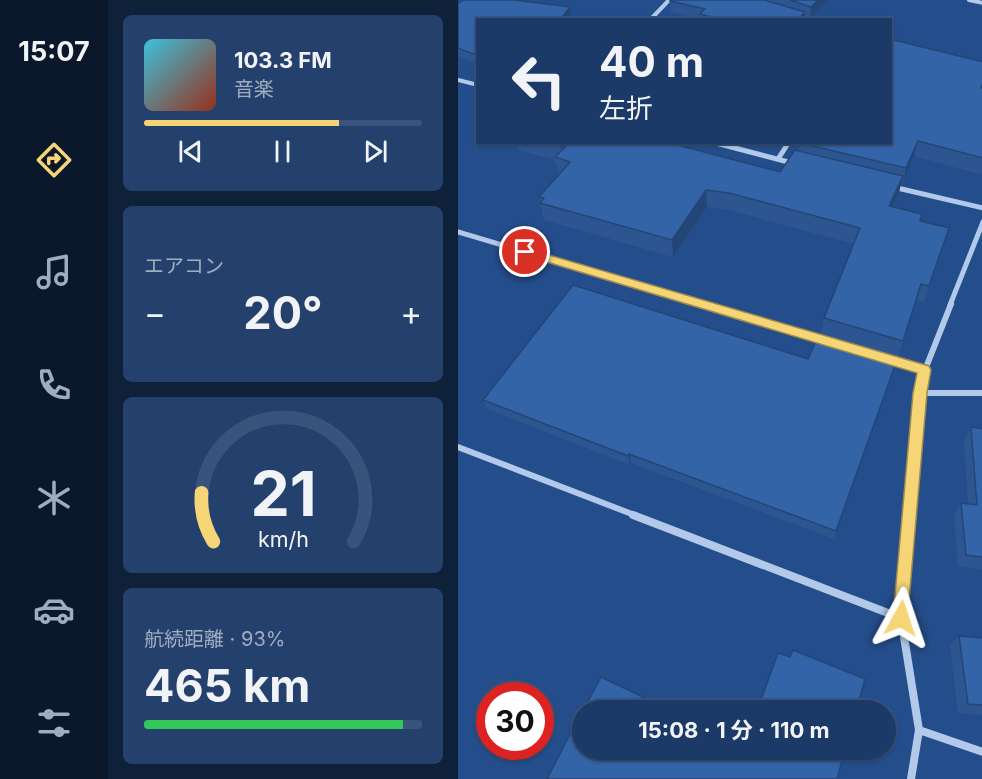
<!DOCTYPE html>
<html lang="ja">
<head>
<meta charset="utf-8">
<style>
	body { margin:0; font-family:Inter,"Noto Sans JP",sans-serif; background:#24416e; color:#f1f3f6; height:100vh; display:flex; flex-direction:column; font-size:22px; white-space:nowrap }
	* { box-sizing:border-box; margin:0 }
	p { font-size:20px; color:#a0adc0 }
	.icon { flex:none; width:33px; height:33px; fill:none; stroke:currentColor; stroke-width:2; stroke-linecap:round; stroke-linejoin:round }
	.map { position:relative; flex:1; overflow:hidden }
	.panel { display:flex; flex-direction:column; gap:15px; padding:15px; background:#0f2039; width:350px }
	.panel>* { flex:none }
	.hud { position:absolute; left:18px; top:18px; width:416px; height:126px; border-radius:0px; box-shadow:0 2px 4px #0004,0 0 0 2px #39547c; background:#1b3a68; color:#f1f3f6; overflow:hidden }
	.speed { position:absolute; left:18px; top:682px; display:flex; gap:12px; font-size:30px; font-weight:700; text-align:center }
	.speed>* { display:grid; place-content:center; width:78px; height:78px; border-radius:50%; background:#1b3a68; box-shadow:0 2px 4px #0004,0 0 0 2px #39547c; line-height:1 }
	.speed .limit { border:9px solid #d22; background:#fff; color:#111 }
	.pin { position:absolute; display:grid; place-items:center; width:51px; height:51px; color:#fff; margin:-26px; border:3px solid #fff; border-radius:50%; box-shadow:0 2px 6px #0007 }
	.me { position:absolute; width:66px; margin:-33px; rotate:5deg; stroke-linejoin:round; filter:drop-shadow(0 0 4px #0008) }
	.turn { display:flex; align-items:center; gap:21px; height:126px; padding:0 24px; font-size:27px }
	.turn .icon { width:78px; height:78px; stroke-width:2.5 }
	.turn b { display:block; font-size:42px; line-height:51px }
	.big { font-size:45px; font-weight:700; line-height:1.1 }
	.panel .tile { flex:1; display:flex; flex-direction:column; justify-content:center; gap:9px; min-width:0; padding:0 21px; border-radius:9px; background:#24416e }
	.panel .dial { align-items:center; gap:0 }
	.dial svg { height:156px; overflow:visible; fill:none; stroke:#39547c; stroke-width:7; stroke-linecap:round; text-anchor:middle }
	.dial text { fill:#f1f3f6; stroke:none }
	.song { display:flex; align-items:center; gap:18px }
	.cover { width:72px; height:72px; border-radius:9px; background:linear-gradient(135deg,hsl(190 70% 55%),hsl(10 70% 35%)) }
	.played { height:6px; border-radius:3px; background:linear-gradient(90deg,#f5d575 70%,#39547c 70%) }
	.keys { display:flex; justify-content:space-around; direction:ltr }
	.heat { display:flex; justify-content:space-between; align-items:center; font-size:33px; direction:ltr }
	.charge { height:9px; border-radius:4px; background:linear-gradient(90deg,#34c759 93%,#39547c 0) }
	.trip { position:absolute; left:114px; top:700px; width:324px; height:60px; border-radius:30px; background:#1b3a68; box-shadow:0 2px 4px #0004,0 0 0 2px #39547c; font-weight:700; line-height:60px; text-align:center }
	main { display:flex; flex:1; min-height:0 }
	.dock { display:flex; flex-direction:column; width:108px; justify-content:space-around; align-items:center; background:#0b172a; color:#a0adc0 }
	.dock .icon { width:42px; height:42px }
	.dock .on { color:#f5d575 }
	.dock b { font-size:27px; color:#f1f3f6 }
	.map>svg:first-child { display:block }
</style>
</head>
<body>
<main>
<nav class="dock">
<b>15:07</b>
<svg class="icon on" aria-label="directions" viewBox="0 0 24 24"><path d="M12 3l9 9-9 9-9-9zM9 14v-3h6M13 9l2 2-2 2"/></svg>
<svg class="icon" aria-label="music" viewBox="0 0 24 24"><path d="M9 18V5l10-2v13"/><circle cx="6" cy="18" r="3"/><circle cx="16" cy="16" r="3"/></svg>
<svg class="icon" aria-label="phone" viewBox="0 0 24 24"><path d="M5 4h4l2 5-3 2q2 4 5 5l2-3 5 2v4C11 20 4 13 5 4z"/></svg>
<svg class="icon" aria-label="climate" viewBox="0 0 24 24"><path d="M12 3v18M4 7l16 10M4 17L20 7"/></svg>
<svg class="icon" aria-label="car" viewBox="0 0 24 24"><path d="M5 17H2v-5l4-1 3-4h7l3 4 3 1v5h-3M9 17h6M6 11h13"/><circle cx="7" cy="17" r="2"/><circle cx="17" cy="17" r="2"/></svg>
<svg class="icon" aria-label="filters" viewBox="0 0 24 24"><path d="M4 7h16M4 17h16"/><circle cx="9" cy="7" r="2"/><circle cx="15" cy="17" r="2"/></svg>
</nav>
<section class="panel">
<div class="tile">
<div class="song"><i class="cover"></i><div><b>103.3 FM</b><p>音楽</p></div></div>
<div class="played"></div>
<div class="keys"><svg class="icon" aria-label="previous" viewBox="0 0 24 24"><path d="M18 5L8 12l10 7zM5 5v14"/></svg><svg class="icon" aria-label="pause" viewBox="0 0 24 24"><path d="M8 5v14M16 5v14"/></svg><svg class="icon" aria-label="next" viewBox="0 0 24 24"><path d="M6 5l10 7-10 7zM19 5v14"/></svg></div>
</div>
<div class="tile"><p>エアコン</p>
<div class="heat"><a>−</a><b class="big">20°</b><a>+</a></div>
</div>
<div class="tile dial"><svg viewBox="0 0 100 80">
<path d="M14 69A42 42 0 1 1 86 69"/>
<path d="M14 69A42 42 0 0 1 8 44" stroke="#f5d575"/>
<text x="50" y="56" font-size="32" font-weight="700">21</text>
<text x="50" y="72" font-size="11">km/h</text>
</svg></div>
<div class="tile"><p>航続距離 · 93%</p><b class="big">465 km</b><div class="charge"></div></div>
</section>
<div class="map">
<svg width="525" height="779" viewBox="0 0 525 779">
	<rect width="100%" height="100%" fill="#244d8b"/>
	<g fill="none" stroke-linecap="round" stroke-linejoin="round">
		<path stroke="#b2c9ea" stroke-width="4" d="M511,0L525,3
			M192,20L211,0
			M0,80L20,85"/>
		<path stroke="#b2c9ea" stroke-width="5" d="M254,142L334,163
			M320,159L331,142
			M435,187L525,208
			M0,232L247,305
			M492,305L525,222"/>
		<path stroke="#b2c9ea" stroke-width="6" d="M242,304L365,340
			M433,360L467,370
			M462,393H525
			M0,447L179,516
			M452,516L462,393L467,370L493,304"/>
		<path stroke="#b2c9ea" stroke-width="8" d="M175,515L443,618
			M452,515L443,618L461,730L453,779
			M461,730L525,752"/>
	</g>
	<path fill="#2d5690" d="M213,0H370L352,18L347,16V20H242L213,12L212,1Z
		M0,3L113,16L111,20H20V64L0,57Z
		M523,88H525V175L456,156L445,183H443L441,192L434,207L462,221L491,228L466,302L458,300L440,357L363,334L366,318L395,244L271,210L249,207L215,257L86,220L81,197L101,174L97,160L60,150L58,142H208L322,172L341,151L342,142Z
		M440,357L376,539L173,463L172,465L29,409L25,400L350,359Z
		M513,427L525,429V570L500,566L496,516L503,503L510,504L506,441Z
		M501,636L525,638V715L500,713L492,646Z"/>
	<path fill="#244676" d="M360,0H370L352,18L353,7Z
		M112,7L113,16L111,20H102Z
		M347,12V20H340Z
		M460,141L456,156L445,183L448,168Z
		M445,176L441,192L427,223L431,206Z
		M248,190L249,207L215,257L214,240Z
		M171,454L173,463L172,465L170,456Z"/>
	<path fill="#3464a8" stroke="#244676" stroke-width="1.5" d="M5,0H56L112,7L102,20H20V56L0,48V3Z
		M213,0H306L347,12L340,20H266L242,14L247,9L212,1Z
		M332,0H360L353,7Z
		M432,39L525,62V84L523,88H525V158L460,141L448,168L342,143L432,142Z
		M91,142H208L322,172L337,150L445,176L431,206L464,214L462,221L491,228L471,286L463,284L445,341L366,318L402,228L271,193L248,190L214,240L82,203L86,198L81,197L112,162L97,157L107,147Z
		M115,285L350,359L361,334L440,357L378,531L171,454L170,456L25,400Z
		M513,427L525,429V557L508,555L503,503L519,505Z
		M501,636L525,638V705L510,704Z
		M335,650L407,679L398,711H299L320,653L332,657Z
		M143,677L214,711H125Z
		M231,707L240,711H229Z
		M124,711V750H387L379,779H89Z"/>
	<path fill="#f5d575" stroke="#9f8a4c" stroke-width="1.5" d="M67,248L471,366L473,370L469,393L449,624L443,626L437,624L435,618L455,393L459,373L62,254L61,252Z"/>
</svg>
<div class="speed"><div class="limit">30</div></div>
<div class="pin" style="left:67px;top:252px;background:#d93025"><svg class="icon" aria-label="arrive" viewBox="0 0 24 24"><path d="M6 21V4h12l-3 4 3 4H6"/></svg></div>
<svg class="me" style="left:443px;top:618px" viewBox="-20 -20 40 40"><path d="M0-17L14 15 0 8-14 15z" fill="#f5d575" stroke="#fff" stroke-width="4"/></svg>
<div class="trip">15:08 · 1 分 · 110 m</div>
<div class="hud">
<div class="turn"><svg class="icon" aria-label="left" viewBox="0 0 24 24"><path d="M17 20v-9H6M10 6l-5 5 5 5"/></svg><div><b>40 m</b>左折</div></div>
</div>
</div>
</main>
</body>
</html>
